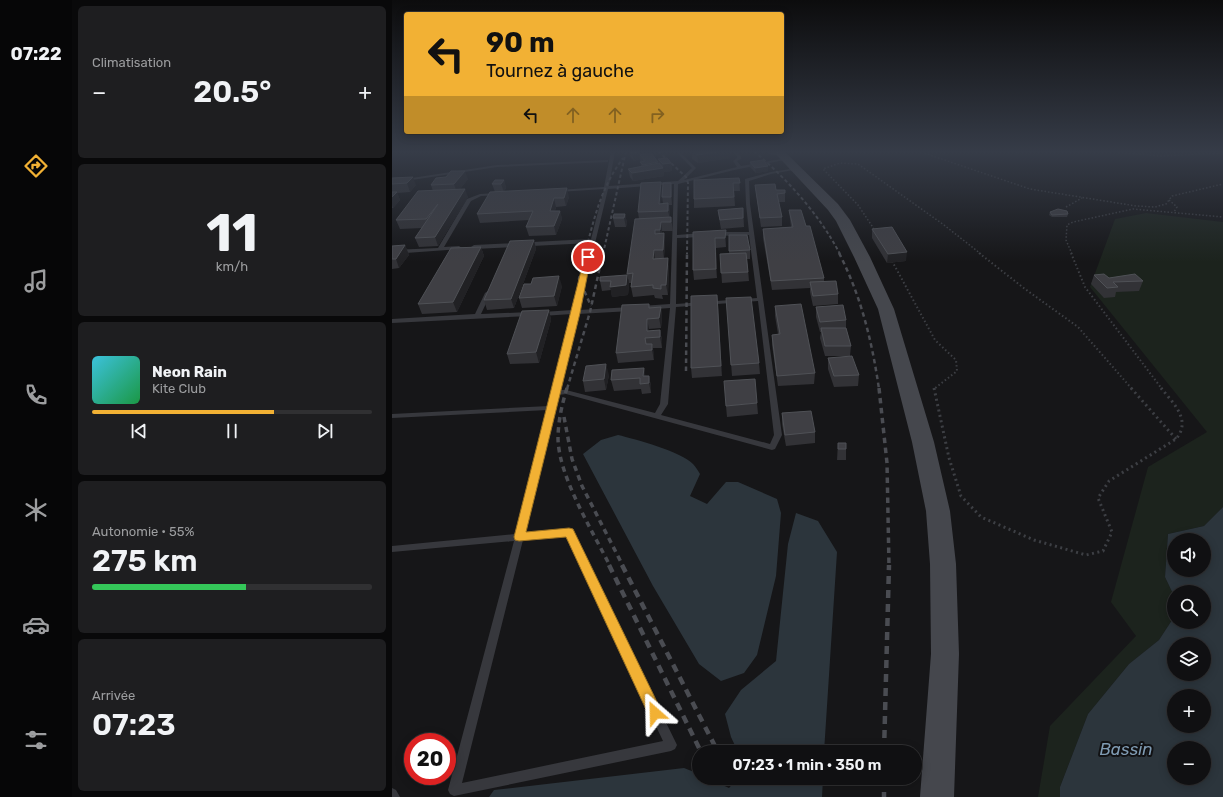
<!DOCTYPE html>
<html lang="fr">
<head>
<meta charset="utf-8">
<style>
	body { margin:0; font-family:Rubik,sans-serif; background:#1e1e20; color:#f1f3f6; height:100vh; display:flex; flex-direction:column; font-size:15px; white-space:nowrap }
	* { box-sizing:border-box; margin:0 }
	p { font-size:13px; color:#9c9d9f }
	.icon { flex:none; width:22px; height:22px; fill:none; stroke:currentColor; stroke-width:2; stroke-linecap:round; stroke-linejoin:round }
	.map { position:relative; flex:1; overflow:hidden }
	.details { display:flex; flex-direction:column; gap:6px; padding:6px; background:#09090a; width:320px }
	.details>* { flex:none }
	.banner { position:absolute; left:12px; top:12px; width:380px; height:122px; border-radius:4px; box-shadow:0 2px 10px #0003,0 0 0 1px #303032; background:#f2b134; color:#111; overflow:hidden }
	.controls { position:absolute; left:775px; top:533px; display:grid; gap:8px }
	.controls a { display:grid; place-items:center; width:44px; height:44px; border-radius:50%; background:#101012; box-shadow:0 2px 10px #0003,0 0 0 1px #303032; font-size:20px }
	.speed { position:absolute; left:12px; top:733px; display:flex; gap:8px; font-size:20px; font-weight:700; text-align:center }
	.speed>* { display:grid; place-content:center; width:52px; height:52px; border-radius:50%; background:#101012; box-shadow:0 2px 10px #0003,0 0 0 1px #303032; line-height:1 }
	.speed .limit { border:6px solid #d22; background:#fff; color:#111 }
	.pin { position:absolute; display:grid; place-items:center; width:34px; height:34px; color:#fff; margin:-17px; border:2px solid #fff; border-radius:50%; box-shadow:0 1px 4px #0007 }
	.me { position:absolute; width:44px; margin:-22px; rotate:335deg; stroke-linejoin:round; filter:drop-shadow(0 0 3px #0008) }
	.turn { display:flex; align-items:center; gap:14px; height:84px; padding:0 16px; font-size:18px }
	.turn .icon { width:52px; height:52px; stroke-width:2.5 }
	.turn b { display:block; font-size:28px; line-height:34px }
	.lanes { display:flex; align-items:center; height:38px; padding:0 16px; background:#0003; justify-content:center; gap:20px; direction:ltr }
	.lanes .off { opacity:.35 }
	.big { font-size:30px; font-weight:600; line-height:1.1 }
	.details .widget { flex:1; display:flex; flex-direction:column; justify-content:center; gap:6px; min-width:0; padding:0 14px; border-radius:6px; background:#1e1e20 }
	.details .dial { align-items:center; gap:0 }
	.dial b { font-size:52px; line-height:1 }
	.song { display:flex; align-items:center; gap:12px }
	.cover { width:48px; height:48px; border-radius:6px; background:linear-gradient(135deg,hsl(190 70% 55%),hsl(140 70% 35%)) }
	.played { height:4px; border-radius:2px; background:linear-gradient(90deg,#f2b134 65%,#303032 65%) }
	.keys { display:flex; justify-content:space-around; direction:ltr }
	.heat { display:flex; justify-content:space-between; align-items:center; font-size:22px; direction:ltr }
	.charge { height:6px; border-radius:3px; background:linear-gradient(90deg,#34c759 55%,#303032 0) }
	.trip { position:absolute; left:300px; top:745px; width:230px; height:40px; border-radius:20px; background:#101012; box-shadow:0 2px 10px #0003,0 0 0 1px #303032; font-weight:600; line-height:40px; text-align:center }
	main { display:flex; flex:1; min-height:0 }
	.dock { display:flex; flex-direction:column; width:72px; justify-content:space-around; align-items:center; background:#060607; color:#9c9d9f }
	.dock .icon { width:28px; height:28px }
	.dock .selected { color:#f2b134 }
	.dock b { font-size:18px; color:#f1f3f6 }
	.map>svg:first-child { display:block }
</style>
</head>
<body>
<main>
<nav class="dock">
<b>07:22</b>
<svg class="icon selected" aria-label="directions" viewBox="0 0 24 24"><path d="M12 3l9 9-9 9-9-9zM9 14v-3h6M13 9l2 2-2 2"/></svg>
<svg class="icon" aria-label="music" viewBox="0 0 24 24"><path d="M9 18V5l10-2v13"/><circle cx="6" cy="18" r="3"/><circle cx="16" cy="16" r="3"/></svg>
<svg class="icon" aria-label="phone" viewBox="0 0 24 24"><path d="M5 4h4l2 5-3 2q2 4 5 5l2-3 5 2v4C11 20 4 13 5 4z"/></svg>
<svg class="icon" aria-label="climate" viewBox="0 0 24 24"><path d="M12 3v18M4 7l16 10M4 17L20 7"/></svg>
<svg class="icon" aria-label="car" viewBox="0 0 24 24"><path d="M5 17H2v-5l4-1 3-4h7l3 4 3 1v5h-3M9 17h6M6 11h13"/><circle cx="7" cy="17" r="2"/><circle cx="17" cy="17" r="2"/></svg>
<svg class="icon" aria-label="filters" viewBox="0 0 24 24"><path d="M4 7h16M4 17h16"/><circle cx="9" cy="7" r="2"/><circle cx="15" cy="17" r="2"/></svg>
</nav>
<section class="details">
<div class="widget"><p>Climatisation</p>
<div class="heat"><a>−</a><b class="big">20.5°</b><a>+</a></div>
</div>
<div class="widget dial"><b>11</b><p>km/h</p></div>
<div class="widget">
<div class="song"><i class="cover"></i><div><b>Neon Rain</b><p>Kite Club</p></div></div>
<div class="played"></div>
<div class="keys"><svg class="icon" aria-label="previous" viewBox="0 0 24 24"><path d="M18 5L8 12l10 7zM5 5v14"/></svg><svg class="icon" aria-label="pause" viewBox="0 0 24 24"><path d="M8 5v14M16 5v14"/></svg><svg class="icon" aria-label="next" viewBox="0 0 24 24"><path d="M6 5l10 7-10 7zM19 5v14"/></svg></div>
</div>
<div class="widget"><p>Autonomie · 55%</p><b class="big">275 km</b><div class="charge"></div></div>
<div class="widget"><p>Arrivée</p><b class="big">07:23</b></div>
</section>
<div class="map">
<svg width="831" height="797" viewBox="0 0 831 797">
	<rect width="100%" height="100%" fill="#161618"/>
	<path fill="#1c231d" d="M754,213L831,222V507L812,526L776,534L773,577L782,596V617L767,640L737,664L696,714L668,787V797H646L658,726L744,636L719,602L756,467L815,432L698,287L723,219Z"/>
	<path fill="#2c353c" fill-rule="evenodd" d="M226,435C243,439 290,452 301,464C304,467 306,471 308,474L298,496L315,504L334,482H346L385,499L389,513L384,576L365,655L352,673L329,681L307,664L261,586L191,454L209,440Z
		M831,507V797H668V787L696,714L737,664L767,640L782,617V622H812V592H782V596L773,577L776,534L812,526ZM782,540H812V570H782ZM782,644H812V674H782ZM782,696H812V726H782ZM782,748H812V778H782Z
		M404,513L426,521L445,552L432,752H346L339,737L333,714L349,690L384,661L396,544Z
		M292,768L307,774V778H315L337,788L346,778H431L430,797H97L102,790Z"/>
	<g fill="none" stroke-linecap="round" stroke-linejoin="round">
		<path stroke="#3d3f44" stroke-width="1.5" stroke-dasharray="1.5 2" stroke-linecap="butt" d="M526,151L638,189L744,206L763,207L774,204L780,196L831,184
			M709,151L769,156L831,153
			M777,200L785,207L782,212
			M674,207L690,198
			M484,232L466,205L431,169L448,163L466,164L552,225L589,254
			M680,254L674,240L675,225L681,222L741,209L831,217"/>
		<path stroke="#3d3f44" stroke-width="2" stroke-dasharray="1.5 2.5" stroke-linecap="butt" d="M587,253L633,289L686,327L740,389
			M679,253L693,287L770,389
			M500,261L543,340L564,360L565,371L542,389"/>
		<path stroke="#3d3f44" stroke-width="3" stroke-dasharray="2 3.5" stroke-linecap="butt" d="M542,388L557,458L569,496L589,517L642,540L694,555L711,551L720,532L706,498L717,481L784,439C800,420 781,403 769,388
			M739,388L784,439"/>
		<path fill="#37383d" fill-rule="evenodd" d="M219,151H223L217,186L286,181L300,168L283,151H287L304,168L292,180L345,167L341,161L345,158V156L339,151H343L349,156V159L345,161L349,166L395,158L397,159L342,170L286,184L285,235L310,233L313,235L310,237L285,238L284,304L365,298L357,235L325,236L322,234L325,232H357L354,204L353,179L379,172L405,168L407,169L379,174L357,181L358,204L390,435L383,449L380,450L174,394L166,395L132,533L177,529L180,530L285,745L283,749L279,751L62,796L58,794L56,790L122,541L0,552V546L123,534L156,410L0,418V414L157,406L180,314L150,316L147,314L150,312L181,310L198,243L82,249L79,247L82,245L199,239L212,189L166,192L164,191L166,190L212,187ZM282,184L278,304L249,306L246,308L249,310L278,308L268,404L263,413L174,390H167L186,314L239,311L242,309L239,307L187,310L216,189ZM366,301L382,435L378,444L269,415L276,404L284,307ZM174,536L271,741L70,783L131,540Z
			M374,151H378L380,153H389L391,154L389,155H379Z
			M215,160H216V162L105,167L0,183V181L105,165Z
			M104,193L106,194V195L89,196L79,201L52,247L67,246L70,248L69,249L0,254V250L46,248L75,199L88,194Z
			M96,291L99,293L89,314L137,312L140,314L137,316L0,323V319L83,314L93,293Z
			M0,788L4,790L8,797H0Z"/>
		<path fill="#45474d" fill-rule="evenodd" d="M381,151H392L446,204L458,220L478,257L502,309L542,442L558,511L564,564L567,654L562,797H528L539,654L538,564L534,511L520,442L486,309L462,257L444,221L436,210Z"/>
		<path stroke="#4a4c52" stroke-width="2" stroke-dasharray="3.5 2.5" stroke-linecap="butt" d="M266,151L294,177L296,183L295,254
			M362,151C396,180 427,214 448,254
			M193,254C202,218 209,188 231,158
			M211,254L234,151"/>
		<path stroke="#4a4c52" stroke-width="2.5" stroke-dasharray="4.5 3.5" stroke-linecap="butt" d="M193,253L187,279L199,306
			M447,253C469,296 480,341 487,389
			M294,371L295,253
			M175,389L198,312L211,253"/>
		<path stroke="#4a4c52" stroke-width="3.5" stroke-dasharray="5.5 4.5" stroke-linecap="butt" d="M175,388C170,404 166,422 166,439C167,477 200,530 218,566
			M487,388L495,463L497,566
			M172,417L180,459L190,486L231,566"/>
		<path stroke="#4a4c52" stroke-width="4.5" stroke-dasharray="8 6" stroke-linecap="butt" d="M217,565L309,752
			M230,565L326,752
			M492,752L497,565
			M492,778V797"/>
	</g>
	<path fill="#323236" d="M237,151H263L264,157H262L266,162V163H267L266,159L279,163L280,171L272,172V176L241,181L238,177L236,169L249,166L248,159L242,161L238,156Z
		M300,151L338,158L306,163L300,159Z
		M358,162L376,166V171L364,173L358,167Z
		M0,178L24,185L18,192L5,193L8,200L1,208H0Z
		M347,178L348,191H342L343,206L302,208V199Z
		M76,179L68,189L76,197L46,246L27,247L23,238L30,228L8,229L4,220L41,191L39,185Z
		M112,180L114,188L112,191L177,197L174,206L164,207L163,211H168L170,219L164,235L137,236L134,227L137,220L88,223L85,214L103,192L100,184Z
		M363,185L384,190L393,193V202H387L390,217V226L369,227L364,193Z
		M270,190L269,204H271L270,197L280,191V205H277L278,217H279L281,231H270V233H272L273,242L272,258L277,267L276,295H270L271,299L263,298L262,295L241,297L239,287V283H237L235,274L247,219L246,212Z
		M351,208L352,227L329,229L327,218L326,210Z
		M397,210L414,226L432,278V281L446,294V304L421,306L418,292V288L380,290L371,238V229L399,227L398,219Z
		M658,212L676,214L675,217H660L657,215Z
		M233,214L235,223L234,227H223L221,218Z
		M480,229L514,261L495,263L480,238Z
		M334,230V247L324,248L325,278L302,280L301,270V232Z
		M337,235L358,250V259H355L357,281L330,283L328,254L337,253Z
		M142,240L144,249L122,308L95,310L92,300Z
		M13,245L17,255L7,268L0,269V246Z
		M89,247L92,256L65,312L30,314L26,304Z
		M235,275L237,285L236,295L220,297L219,290L210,291L208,281Z
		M702,275L717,278L751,281L747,291L724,292L723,297L712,298L699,284Z
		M170,286L165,306L130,308L127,298Z
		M334,298L367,363L368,374L340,376Z
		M326,305L330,376L300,378L299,368Z
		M383,306L423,373L422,384L386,386L380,345V335L386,334L383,316Z
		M269,307L270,317L269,328L257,329V331L268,330L270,340V348H261L262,360L226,363L224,353L257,308Z
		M424,307L454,320V328L459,346L458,356H433L428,338L429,332H428L424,317Z
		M157,310L159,320L147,363L118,364L115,354Z
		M436,358L467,375L466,386L442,387L436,369Z
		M252,368L253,376H257L259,386V393L250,394L249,389L222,391L219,380Z
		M217,375L214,390L193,392L191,381Z
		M365,403L366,414L335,417L334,406Z
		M390,413L423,432V443L394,446L390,424Z
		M446,443L454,449V460H445Z"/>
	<path fill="#212124" d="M253,151H263L264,157L251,159L248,155V159L242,161L240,153Z
		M332,151H337L338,158L306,163L305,155Z
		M266,162L267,168H271V164L279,163L280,171L272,172V176L241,181L240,173L252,171L251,165Z
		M376,166V171L364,173L363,168Z
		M73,171L76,179L65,193L62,184Z
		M21,177L24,185L18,192L15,183Z
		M112,180L114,188L112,192L109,184Z
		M269,182L270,190L268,212L267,204Z
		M279,183L280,191V205L279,197Z
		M175,188L177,197L174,206L172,198Z
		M73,189L76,197L46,246L43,237Z
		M5,192L8,200L1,208L0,205V197Z
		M162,198L164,207L160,220L158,211Z
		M276,203L278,212V219L276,211Z
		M168,211L170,219L164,235L162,226Z
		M233,214L235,223L234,227L232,218Z
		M269,222L270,231L269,239L268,230Z
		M334,230V247L333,238Z
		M272,233L273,242L272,259L271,250Z
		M323,238L324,248L325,278L324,269Z
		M142,240L144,249L122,308L119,299Z
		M13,245L17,255L7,268L4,259Z
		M89,247L92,256L65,312L61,302Z
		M262,250L263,260L261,259Z
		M515,252L514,261L495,263L496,254Z
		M276,258L277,267L276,295L274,285Z
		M235,275L237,285L236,295L220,297L218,287Z
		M167,276L170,286L165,306L162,296Z
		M325,295L326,305L330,376L329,366Z
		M269,307L270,317L269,328L267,318Z
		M157,310L159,320L147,363L144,352Z
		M255,319L257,329V338L255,331Z
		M268,330L270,340V348L268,337Z
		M260,344L262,354V360L260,350Z
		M214,364L217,375L214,390L212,379Z
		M252,368L254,378L251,376Z
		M257,376L259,386V393L257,383Z"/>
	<path fill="#3f3f44" stroke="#4f5156" d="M239,151H253L240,153Z
		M300,151H332L305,155Z
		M259,153L266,162L251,165L248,162L253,161L248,155Z
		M275,158L279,163L271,164L266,159Z
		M371,160L376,166L363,168L358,162Z
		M267,163L271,168L240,173L236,169Z
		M59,171H73L62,184L39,185L44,178L54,177Z
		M21,177L15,183L0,184V178Z
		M347,178L348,183H341L342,197L302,199V180Z
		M103,180H112L109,184H100Z
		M269,182L267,204L276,203V211L246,212L249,183Z
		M271,183H279V197H270Z
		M383,184L384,190H393V193L385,194L390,217L368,218L363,185Z
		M175,188L172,198H162L158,211H168L162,226L134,227L141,211L85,214L98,192Z
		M73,189L43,237L23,238L46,204L34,219L4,220L26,191Z
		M0,192H5L0,197Z
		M351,208V218L328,220L326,210Z
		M666,209L675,211L676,214L660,215L658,212Z
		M397,210H409L414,226H418L432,278L379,281L371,229L401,227Z
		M222,214H233L232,218H221Z
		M279,217V222H269L268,230H263V234L272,233L271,250H262L261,259L276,258L274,285H269V289L261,288V285L239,287L241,273L235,274L243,219Z
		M500,227L515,252L496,254L480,229Z
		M334,230L333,238H323L324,269L301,270V232Z
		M337,235H355L358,250L337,251Z
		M142,240L119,299L92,300L118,241Z
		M13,245L4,259H0V246Z
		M89,247L61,302L26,304L59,248Z
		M354,253L356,272L329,273L328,254Z
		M712,274L717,278L743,274L751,281L721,282L726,287L715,288L702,275Z
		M235,275L234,285L218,287L219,281H208V277Z
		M167,276L162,296L127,298L132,284H139L141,278Z
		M444,281L446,294L421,296L418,282Z
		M325,295L329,366L299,368V296Z
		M359,297L367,363L339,365L334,298Z
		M257,304V308L269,307L267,318L255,319V331L268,330V337L253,338L254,344H260V350L224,353L230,305Z
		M409,304L423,373L385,376L380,335L388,334L383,306Z
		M451,305L454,320L428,322L424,307Z
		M157,310L144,352L115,354L130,311Z
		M429,328H454L459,346H433Z
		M460,356L467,375L442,376L436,358Z
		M214,364L212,379L191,381L194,366Z
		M252,368L251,376H257V383L248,384V378L219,380L220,370Z
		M363,379L365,403L334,406L332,381Z
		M419,411L423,432L393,435L390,413Z
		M446,443H454V449H446Z"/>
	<linearGradient id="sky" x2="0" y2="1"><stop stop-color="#0c0c0d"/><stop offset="0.58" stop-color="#363c48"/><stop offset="1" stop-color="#363c48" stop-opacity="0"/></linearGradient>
	<rect width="831" height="262" fill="url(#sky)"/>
	<path fill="#f2b134" stroke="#9d7322" d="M193,255L199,257L188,313L134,532L177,528L181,529L268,708L270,713L268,718L263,720L258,718L174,537L127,541L123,540L122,537Z"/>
	<g text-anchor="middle" stroke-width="4" stroke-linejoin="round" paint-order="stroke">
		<g font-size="17" font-style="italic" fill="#7f9bb3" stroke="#111113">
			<text x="734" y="755">Bassin</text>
		</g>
	</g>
</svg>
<div class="controls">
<a><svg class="icon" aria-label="sound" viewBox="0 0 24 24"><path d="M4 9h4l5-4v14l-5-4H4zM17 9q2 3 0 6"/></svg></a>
<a><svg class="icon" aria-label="search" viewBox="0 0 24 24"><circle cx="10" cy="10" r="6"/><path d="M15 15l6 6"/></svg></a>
<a><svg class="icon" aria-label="layers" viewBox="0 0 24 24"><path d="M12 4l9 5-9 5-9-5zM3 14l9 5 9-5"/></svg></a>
<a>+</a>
<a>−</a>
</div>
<div class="speed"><div class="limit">20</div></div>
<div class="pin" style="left:196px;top:257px;background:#d93025"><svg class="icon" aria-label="arrive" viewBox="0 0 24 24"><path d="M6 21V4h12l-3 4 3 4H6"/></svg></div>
<svg class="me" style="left:263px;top:713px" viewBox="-20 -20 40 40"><path d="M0-17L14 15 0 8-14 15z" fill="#f2b134" stroke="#fff" stroke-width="4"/></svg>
<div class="trip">07:23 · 1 min · 350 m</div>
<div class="banner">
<div class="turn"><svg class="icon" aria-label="left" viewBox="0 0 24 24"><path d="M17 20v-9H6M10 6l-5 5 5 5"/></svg><div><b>90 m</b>Tournez à gauche</div></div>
<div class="lanes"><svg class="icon" aria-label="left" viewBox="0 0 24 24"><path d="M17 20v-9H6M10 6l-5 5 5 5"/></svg><svg class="icon off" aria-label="ahead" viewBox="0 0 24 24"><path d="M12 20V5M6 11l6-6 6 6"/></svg><svg class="icon off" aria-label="ahead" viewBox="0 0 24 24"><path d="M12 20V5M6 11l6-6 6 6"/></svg><svg class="icon off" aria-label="right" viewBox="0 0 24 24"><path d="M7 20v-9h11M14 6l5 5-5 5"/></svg></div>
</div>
</div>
</main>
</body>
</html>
